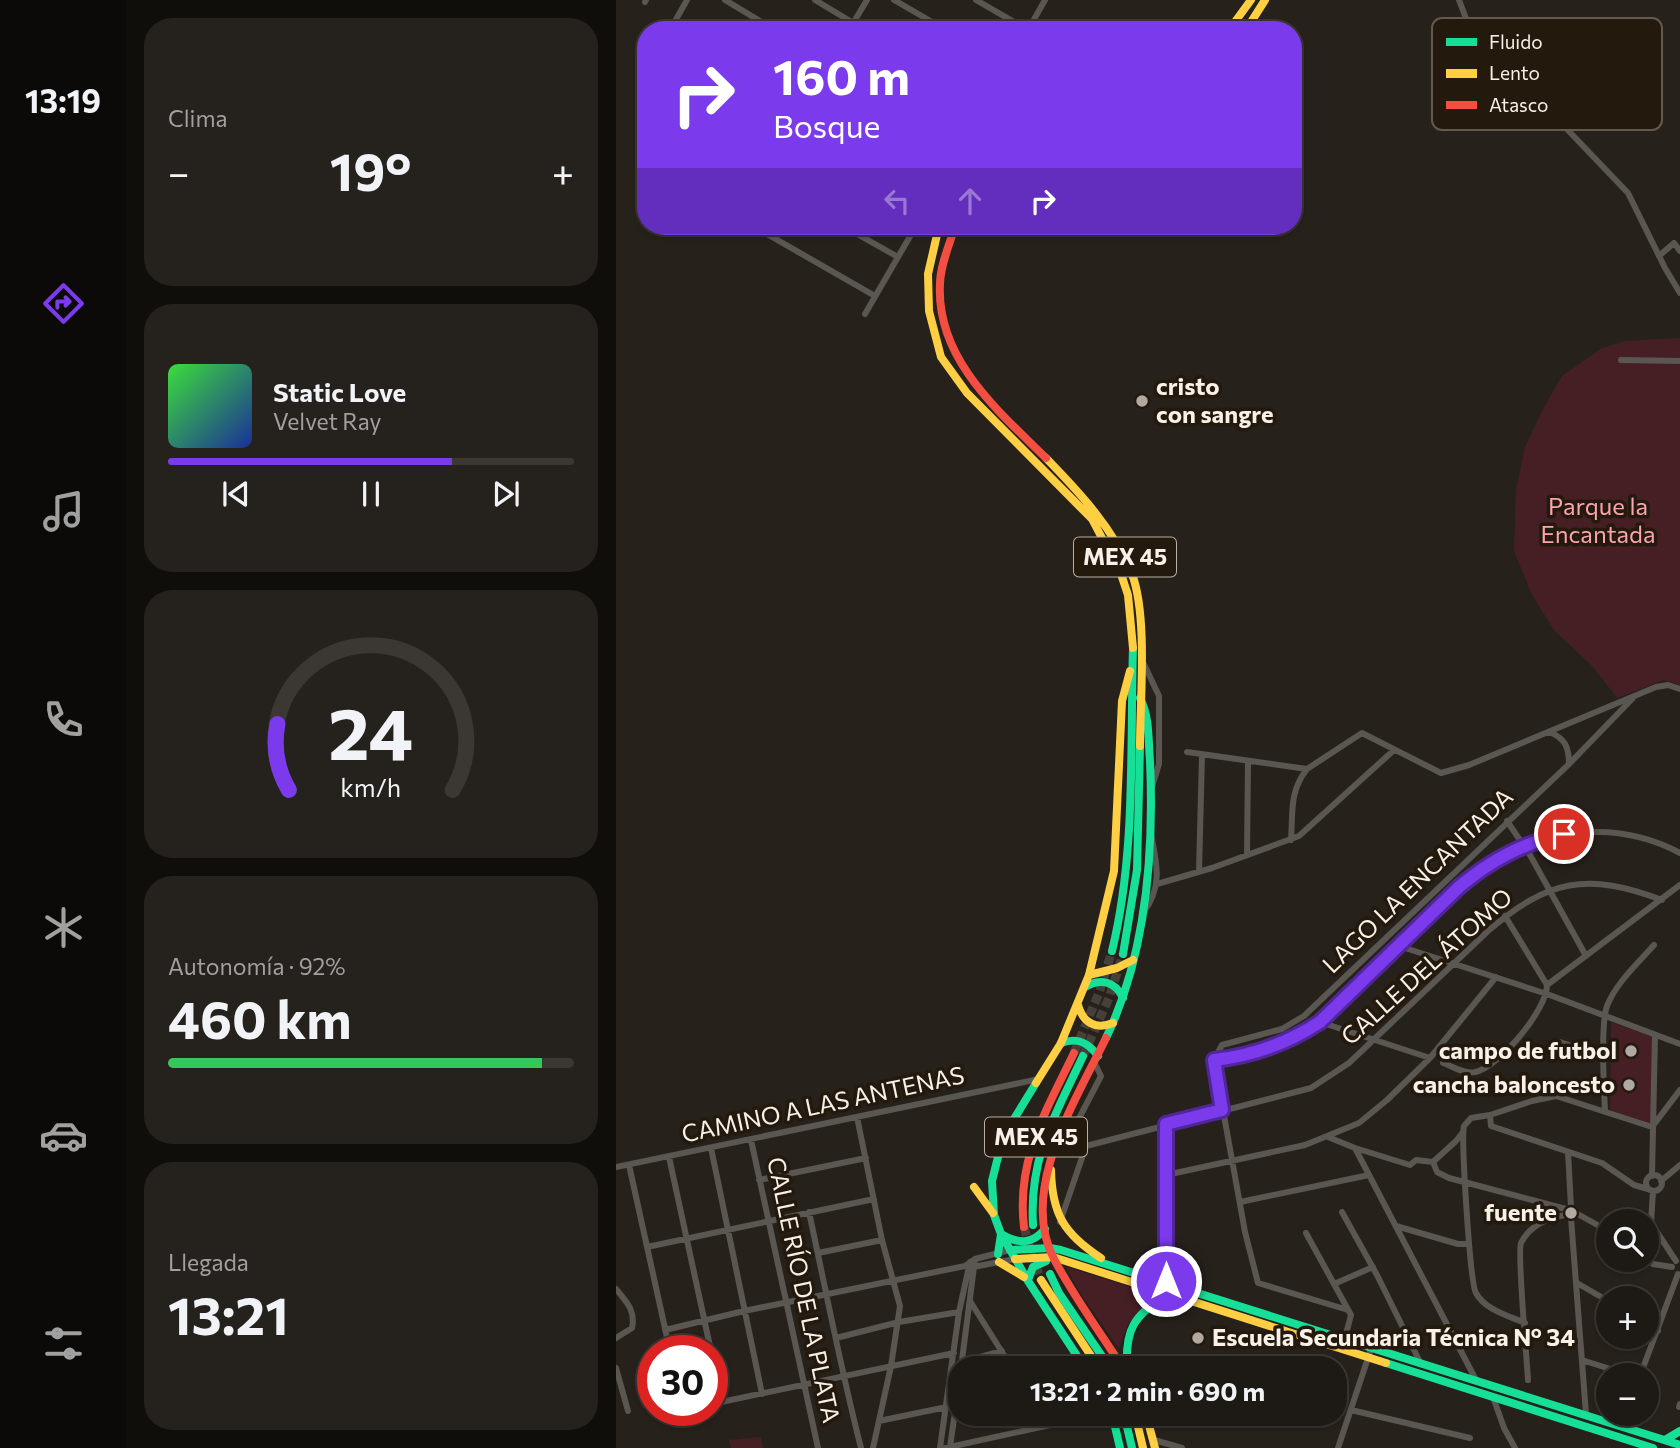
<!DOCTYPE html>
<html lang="es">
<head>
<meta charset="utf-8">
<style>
	body { margin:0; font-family:Commissioner,sans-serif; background:#25221d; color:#f1f3f6; height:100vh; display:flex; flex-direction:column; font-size:26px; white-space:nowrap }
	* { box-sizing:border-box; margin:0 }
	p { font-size:23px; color:#a0a0a0 }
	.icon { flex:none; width:38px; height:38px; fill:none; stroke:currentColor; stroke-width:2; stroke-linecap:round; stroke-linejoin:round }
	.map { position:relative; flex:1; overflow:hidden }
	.drawer { display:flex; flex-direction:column; gap:18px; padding:18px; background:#100e0b; width:490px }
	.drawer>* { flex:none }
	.banner { position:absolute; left:21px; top:21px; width:665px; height:214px; border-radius:28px; box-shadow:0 2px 5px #0004,0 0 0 2px #3b3834; background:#7c3aed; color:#fff; overflow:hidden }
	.fabs { position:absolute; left:980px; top:1209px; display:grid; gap:14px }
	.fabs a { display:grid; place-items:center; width:63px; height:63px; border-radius:50%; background:#1d1914; box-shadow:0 2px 5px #0004,0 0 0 2px #3b3834; font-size:35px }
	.speed { position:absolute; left:21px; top:1335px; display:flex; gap:14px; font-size:35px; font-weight:700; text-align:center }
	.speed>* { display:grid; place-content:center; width:91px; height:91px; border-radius:50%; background:#1d1914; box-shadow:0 2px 5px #0004,0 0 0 2px #3b3834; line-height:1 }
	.speed .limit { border:10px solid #d22; background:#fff; color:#111 }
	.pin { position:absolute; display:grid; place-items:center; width:60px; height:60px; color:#fff; margin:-30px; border:4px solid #fff; border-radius:50%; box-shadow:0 2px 7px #0007 }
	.me { position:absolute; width:77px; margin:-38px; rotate:0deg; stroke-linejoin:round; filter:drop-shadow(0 0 5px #0008) }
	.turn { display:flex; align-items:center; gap:24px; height:147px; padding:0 21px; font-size:32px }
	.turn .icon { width:91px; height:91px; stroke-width:2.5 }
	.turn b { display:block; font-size:49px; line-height:60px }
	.lanes { display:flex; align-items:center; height:66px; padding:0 21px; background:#0003; justify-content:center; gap:35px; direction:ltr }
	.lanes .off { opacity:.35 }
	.big { font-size:52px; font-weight:700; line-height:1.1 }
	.drawer .tile { flex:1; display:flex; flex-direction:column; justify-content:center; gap:10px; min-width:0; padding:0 24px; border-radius:28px; background:#25221d }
	.drawer .dial { align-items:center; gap:0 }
	.dial svg { height:182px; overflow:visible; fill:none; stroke:#3b3834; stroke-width:7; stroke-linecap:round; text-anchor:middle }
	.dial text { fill:#f1f3f6; stroke:none }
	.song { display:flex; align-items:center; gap:21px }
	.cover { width:84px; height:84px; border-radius:10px; background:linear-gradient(135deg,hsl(120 70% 55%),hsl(230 70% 35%)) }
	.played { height:7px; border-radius:4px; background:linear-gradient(90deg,#7c3aed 70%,#3b3834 70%) }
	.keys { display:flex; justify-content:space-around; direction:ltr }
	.heat { display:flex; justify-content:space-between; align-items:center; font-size:38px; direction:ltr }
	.charge { height:10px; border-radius:5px; background:linear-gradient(90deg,#34c759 92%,#3b3834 0) }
	.trip { position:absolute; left:332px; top:1356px; width:399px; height:70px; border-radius:28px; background:#1d1914; box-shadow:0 2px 5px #0004,0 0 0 2px #3b3834; font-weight:700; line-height:70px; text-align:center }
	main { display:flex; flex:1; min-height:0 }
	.menu { display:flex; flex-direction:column; width:126px; justify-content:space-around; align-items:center; background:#0c0a08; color:#a0a0a0 }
	.menu .icon { width:49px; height:49px }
	.menu .current { color:#7c3aed }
	.menu b { font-size:32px; color:#f1f3f6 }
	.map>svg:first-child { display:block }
</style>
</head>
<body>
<main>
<nav class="menu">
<b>13:19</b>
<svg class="icon current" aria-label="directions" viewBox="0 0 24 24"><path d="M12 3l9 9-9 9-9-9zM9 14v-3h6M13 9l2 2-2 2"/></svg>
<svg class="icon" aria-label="music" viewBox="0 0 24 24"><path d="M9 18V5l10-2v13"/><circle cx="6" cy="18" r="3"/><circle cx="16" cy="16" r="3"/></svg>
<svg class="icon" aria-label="phone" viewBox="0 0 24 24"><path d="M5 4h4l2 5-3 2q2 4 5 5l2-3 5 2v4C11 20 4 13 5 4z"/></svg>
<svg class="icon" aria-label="climate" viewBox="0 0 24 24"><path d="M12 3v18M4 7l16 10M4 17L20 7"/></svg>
<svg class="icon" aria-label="car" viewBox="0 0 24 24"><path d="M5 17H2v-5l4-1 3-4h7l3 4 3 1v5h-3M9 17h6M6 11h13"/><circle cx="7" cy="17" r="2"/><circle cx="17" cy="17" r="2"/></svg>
<svg class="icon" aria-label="filters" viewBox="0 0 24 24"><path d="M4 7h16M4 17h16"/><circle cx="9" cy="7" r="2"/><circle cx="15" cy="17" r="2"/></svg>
</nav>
<section class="drawer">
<div class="tile"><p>Clima</p>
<div class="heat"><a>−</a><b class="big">19°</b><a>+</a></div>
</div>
<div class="tile">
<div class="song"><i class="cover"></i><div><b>Static Love</b><p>Velvet Ray</p></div></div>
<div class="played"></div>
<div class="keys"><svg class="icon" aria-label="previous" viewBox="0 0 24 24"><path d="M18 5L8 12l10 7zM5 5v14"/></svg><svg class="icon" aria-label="pause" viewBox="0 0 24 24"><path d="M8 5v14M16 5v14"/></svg><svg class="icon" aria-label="next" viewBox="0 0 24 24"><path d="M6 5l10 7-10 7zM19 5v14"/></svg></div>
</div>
<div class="tile dial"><svg viewBox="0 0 100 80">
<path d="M14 69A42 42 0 1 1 86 69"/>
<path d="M14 69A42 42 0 0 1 9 40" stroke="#7c3aed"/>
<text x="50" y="56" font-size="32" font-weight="700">24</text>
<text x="50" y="72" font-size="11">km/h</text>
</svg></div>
<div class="tile"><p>Autonomía · 92%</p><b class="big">460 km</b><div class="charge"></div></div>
<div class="tile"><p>Llegada</p><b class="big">13:21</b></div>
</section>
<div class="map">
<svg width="1064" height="1448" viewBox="0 0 1064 1448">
	<rect width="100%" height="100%" fill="#27211b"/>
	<path fill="#461f25" d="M1064,338V685L1048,680L1001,698L977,667L938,630L916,595L898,551L900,491L909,447L926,411L946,376L986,348L1009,341Z
		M995,1022L1037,1037L1035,1128L994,1113Z
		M450,1267L535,1293L534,1299L512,1324L503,1349L463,1291Z
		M145,1437L147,1448H115L113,1440Z"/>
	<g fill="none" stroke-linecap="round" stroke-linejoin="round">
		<path stroke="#46403a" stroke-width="9" stroke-dasharray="9 4.5" stroke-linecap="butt" d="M458,1053L483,993L496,951
			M467,1056L493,998L507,954
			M408,1227L415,1253L425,1280"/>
		<path stroke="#5a5651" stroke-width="6" d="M109,0L159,30
			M199,0L249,30
			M278,0L330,30
			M360,0L412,30
			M843,0L854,29L880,60L925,102L1012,193L1049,268L1064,293
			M29,2L30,0
			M57,24L67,30
			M54,30L71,0
			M233,30L251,0
			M412,30L429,0
			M137,226L259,296
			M227,226L282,257
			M1043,256L1058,243L1064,251
			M249,314L300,226
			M1005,360L1064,361
			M526,660L543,696V764L536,787
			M933,732C949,738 953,747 953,764
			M571,752L691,769L746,733L825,773L853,765L1040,687L1052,685L1064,689
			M891,821L914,855L970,956
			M675,840C677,812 673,792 691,769
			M631,855L632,761
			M583,872L586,755
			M541,884L596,868L683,836L778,750
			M527,913C547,887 541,864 535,834
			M889,916L931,985
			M783,946L931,994L1064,1044
			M704,1022L814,1058
			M944,1042L988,1056
			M598,1060L606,1045L666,1029L688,1016L953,764L1017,698
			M598,1060C636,1056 672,1043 704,1022L843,887C906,834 988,813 1064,853
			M598,1060L629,1232L642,1283L732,1310
			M827,1063C836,1066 849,1075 859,1072C883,1067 931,1010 931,985L1064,885
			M989,1111C988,1088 984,1025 991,1006C1000,983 1022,963 1038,945
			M874,1115L875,1126L986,1163L1018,1185L1032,1189
			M241,1117L266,1240L284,1306L275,1366L257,1448
			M550,1124V1285
			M445,1130L459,1126L485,1076L479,1064
			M712,1137L739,1148L860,1380
			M135,1140L202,1448
			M95,1148L146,1394
			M739,1148L794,1165L800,1160L817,1162L821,1172L833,1178L950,1209
			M952,1152L955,1207
			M53,1157L95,1351
			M817,1162L840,1141L847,1132
			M13,1165L54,1351
			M0,1167L423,1079
			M550,1175L689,1145L743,1123L771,1100L814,1058L880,977
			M1030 1183a8 8 0 1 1 16 0a8 8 0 1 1-16 0Z
			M1036,1176L1039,1035
			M143,1180L250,1158
			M1045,1181L1064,1165
			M1037,1191L1035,1223L1060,1261
			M624,1202L753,1175
			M193,1212C210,1291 225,1370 245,1448
			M726,1212L761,1275L804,1362
			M960,1213L992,1231
			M955,1218L970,1414
			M444,1222L470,1146L695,1088L733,1063L872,931C932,879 972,872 1046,900
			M780,1226L842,1244H853
			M690,1233L735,1315L729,1338
			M31,1247L258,1199
			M202,1253L266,1240
			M1031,1259L1037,1264L1056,1267
			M357,1267L399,1259
			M961,1283L992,1301
			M718,1284L757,1267
			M0,1289C10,1301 20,1311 16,1328L0,1338
			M354,1301L396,1368
			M909,1323C893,1316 869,1310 860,1293C854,1283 845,1140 848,1126L855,1118L874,1115L916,1101L940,1096L1036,1127L1064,1090
			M1031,1324L1042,1331
			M49,1330L128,1311L349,1266L359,1259L394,1250
			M220,1338L283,1322L343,1312
			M96,1355L106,1401
			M966,1360L1016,1376
			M346,1362L386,1351
			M0,1368L12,1411
			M345,1368L359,1259
			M1024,1376L1062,1274
			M912,1380C911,1360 901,1252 905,1243C914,1225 931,1218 949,1215
			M877,1397L888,1428L899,1448
			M96,1404L338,1353
			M1063,1407L1064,1404
			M735,1410L854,1438
			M426,1414L434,1425
			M263,1421L345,1404
			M538,1440L566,1448
			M334,1447L345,1370
			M324,1448L343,1312L354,1262
			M329,1448L434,1425L477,1418
			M722,1448L756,1346"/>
		<path stroke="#16e098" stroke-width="8" d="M496,951C520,853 514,749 517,648
			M507,954L521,870L524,746
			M469,987C485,978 499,981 507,998
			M490,1038C530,955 538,851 534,761C532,739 534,718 524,698
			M445,1043C461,1037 472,1042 482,1056
			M420,1083L387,1137L376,1181L378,1215L385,1234L412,1281L469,1368
			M417,1225C413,1156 439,1116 467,1056
			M394,1250L434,1248L445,1250L1064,1445
			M382,1254L385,1234C402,1244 416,1245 429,1229
			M434,1274L443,1293L494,1368
			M412,1280L417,1267L430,1261
			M770,1363L1037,1448
			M511,1368C509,1328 518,1317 550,1294
			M496,1414L504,1448
			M508,1414L516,1448
			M1049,1440L1064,1431"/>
		<path stroke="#ffcf43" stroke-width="8" d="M613,30L635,0
			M630,30L649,0
			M323,226L312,274L313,311L325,357L351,393L476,519L505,574L512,595L517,648
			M430,458C464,493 497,528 516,574C532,617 524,699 524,746
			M473,975L501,968L517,960
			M462,1005C467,1023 480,1030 497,1023
			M420,1083L445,1043L473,975L498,871L506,701L514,671
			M435,1170C436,1214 448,1234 485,1258
			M358,1187L377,1213
			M399,1259L437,1257L770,1363
			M383,1262L408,1277
			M425,1280L483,1368
			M519,1414L527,1448
			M530,1414L539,1448"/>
		<path stroke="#f24e42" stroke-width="8" d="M339,226C334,244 324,265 324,284C320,358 381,410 430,458
			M490,1038C460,1100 402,1190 438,1259C458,1297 484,1332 507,1368
			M408,1227C400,1160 430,1111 458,1053"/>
	</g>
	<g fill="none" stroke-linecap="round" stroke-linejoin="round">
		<defs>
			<path id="route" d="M550,1281V1124L606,1110L598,1060C636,1056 672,1043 704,1022L843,887C875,860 907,843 948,834"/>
		</defs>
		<use href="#route" stroke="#51269a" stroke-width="18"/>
		<use href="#route" stroke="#7c3aed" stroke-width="12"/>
	</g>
	<g fill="#b0a8a1" stroke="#23190c" stroke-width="2.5">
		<circle cx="526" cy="401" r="7"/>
		<circle cx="1015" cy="1051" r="7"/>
		<circle cx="1013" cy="1085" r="7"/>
		<circle cx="955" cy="1213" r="7"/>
		<circle cx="582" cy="1338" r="7"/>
	</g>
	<g text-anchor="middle" stroke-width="7" stroke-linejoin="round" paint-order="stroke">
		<g fill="#23190c" stroke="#b9b0a7" stroke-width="2">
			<rect x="458" y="537.5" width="102" height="39" rx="5"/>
			<rect x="369" y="1117.5" width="102" height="39" rx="5"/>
		</g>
		<g font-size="23" font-weight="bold" fill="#f9f1e9">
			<text x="509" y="565">MEX 45</text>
			<text x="420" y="1145">MEX 45</text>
		</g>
		<g font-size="24" font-weight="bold" fill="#f9f1e9" stroke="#23190c" text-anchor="end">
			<text x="540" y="395" text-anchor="start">cristo<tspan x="540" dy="28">con sangre</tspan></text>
			<text x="1001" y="1059">campo de futbol</text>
			<text x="999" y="1093">cancha baloncesto</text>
			<text x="941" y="1221">fuente</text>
			<text x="596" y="1346" text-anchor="start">Escuela Secundaria Técnica Nº 34</text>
		</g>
		<g font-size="24" fill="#fca3af" stroke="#23190c">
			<text x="982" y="515">Parque la<tspan x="982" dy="28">Encantada</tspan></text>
		</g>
		<g font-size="24" fill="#f9f1e9" stroke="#23190c">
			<text transform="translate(802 881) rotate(-44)" y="8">LAGO LA ENCANTADA</text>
			<text transform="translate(811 967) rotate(-42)" y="8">CALLE DEL ÁTOMO</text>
			<text transform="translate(207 1105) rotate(-12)" y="8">CAMINO A LAS ANTENAS</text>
			<text transform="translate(187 1290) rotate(78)" y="8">CALLE RÍO DE LA PLATA</text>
		</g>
	</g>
	<rect x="816" y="18" width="230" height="112" rx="10" fill="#23190c" stroke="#635a4e" stroke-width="2"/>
	<rect x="830" y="38" width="31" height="8" fill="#16e098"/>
	<rect x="830" y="69" width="31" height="9" fill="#ffcf43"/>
	<rect x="830" y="101" width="31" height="8" fill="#f24e42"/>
	<g font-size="19" fill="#f9f1e9">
		<text x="873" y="49">Fluido</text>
		<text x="873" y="80">Lento</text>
		<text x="873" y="112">Atasco</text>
	</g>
</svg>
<div class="fabs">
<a><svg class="icon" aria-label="search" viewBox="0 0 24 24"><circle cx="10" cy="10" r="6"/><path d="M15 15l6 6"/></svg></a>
<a>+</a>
<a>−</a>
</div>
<div class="speed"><div class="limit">30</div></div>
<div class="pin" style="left:948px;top:834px;background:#d93025"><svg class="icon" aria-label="arrive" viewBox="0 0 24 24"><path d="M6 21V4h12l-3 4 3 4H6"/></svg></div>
<svg class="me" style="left:550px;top:1281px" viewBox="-20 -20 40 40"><circle r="17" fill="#7c3aed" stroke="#fff" stroke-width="3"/><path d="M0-11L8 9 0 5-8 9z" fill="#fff"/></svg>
<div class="trip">13:21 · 2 min · 690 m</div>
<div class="banner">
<div class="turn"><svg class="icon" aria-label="right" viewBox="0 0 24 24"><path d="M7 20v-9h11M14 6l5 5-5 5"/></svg><div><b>160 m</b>Bosque</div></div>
<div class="lanes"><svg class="icon off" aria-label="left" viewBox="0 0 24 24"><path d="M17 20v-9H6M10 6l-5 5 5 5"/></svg><svg class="icon off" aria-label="ahead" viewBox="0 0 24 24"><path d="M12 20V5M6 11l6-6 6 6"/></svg><svg class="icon" aria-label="right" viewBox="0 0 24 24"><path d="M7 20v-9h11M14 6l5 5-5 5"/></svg></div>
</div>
</div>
</main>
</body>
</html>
